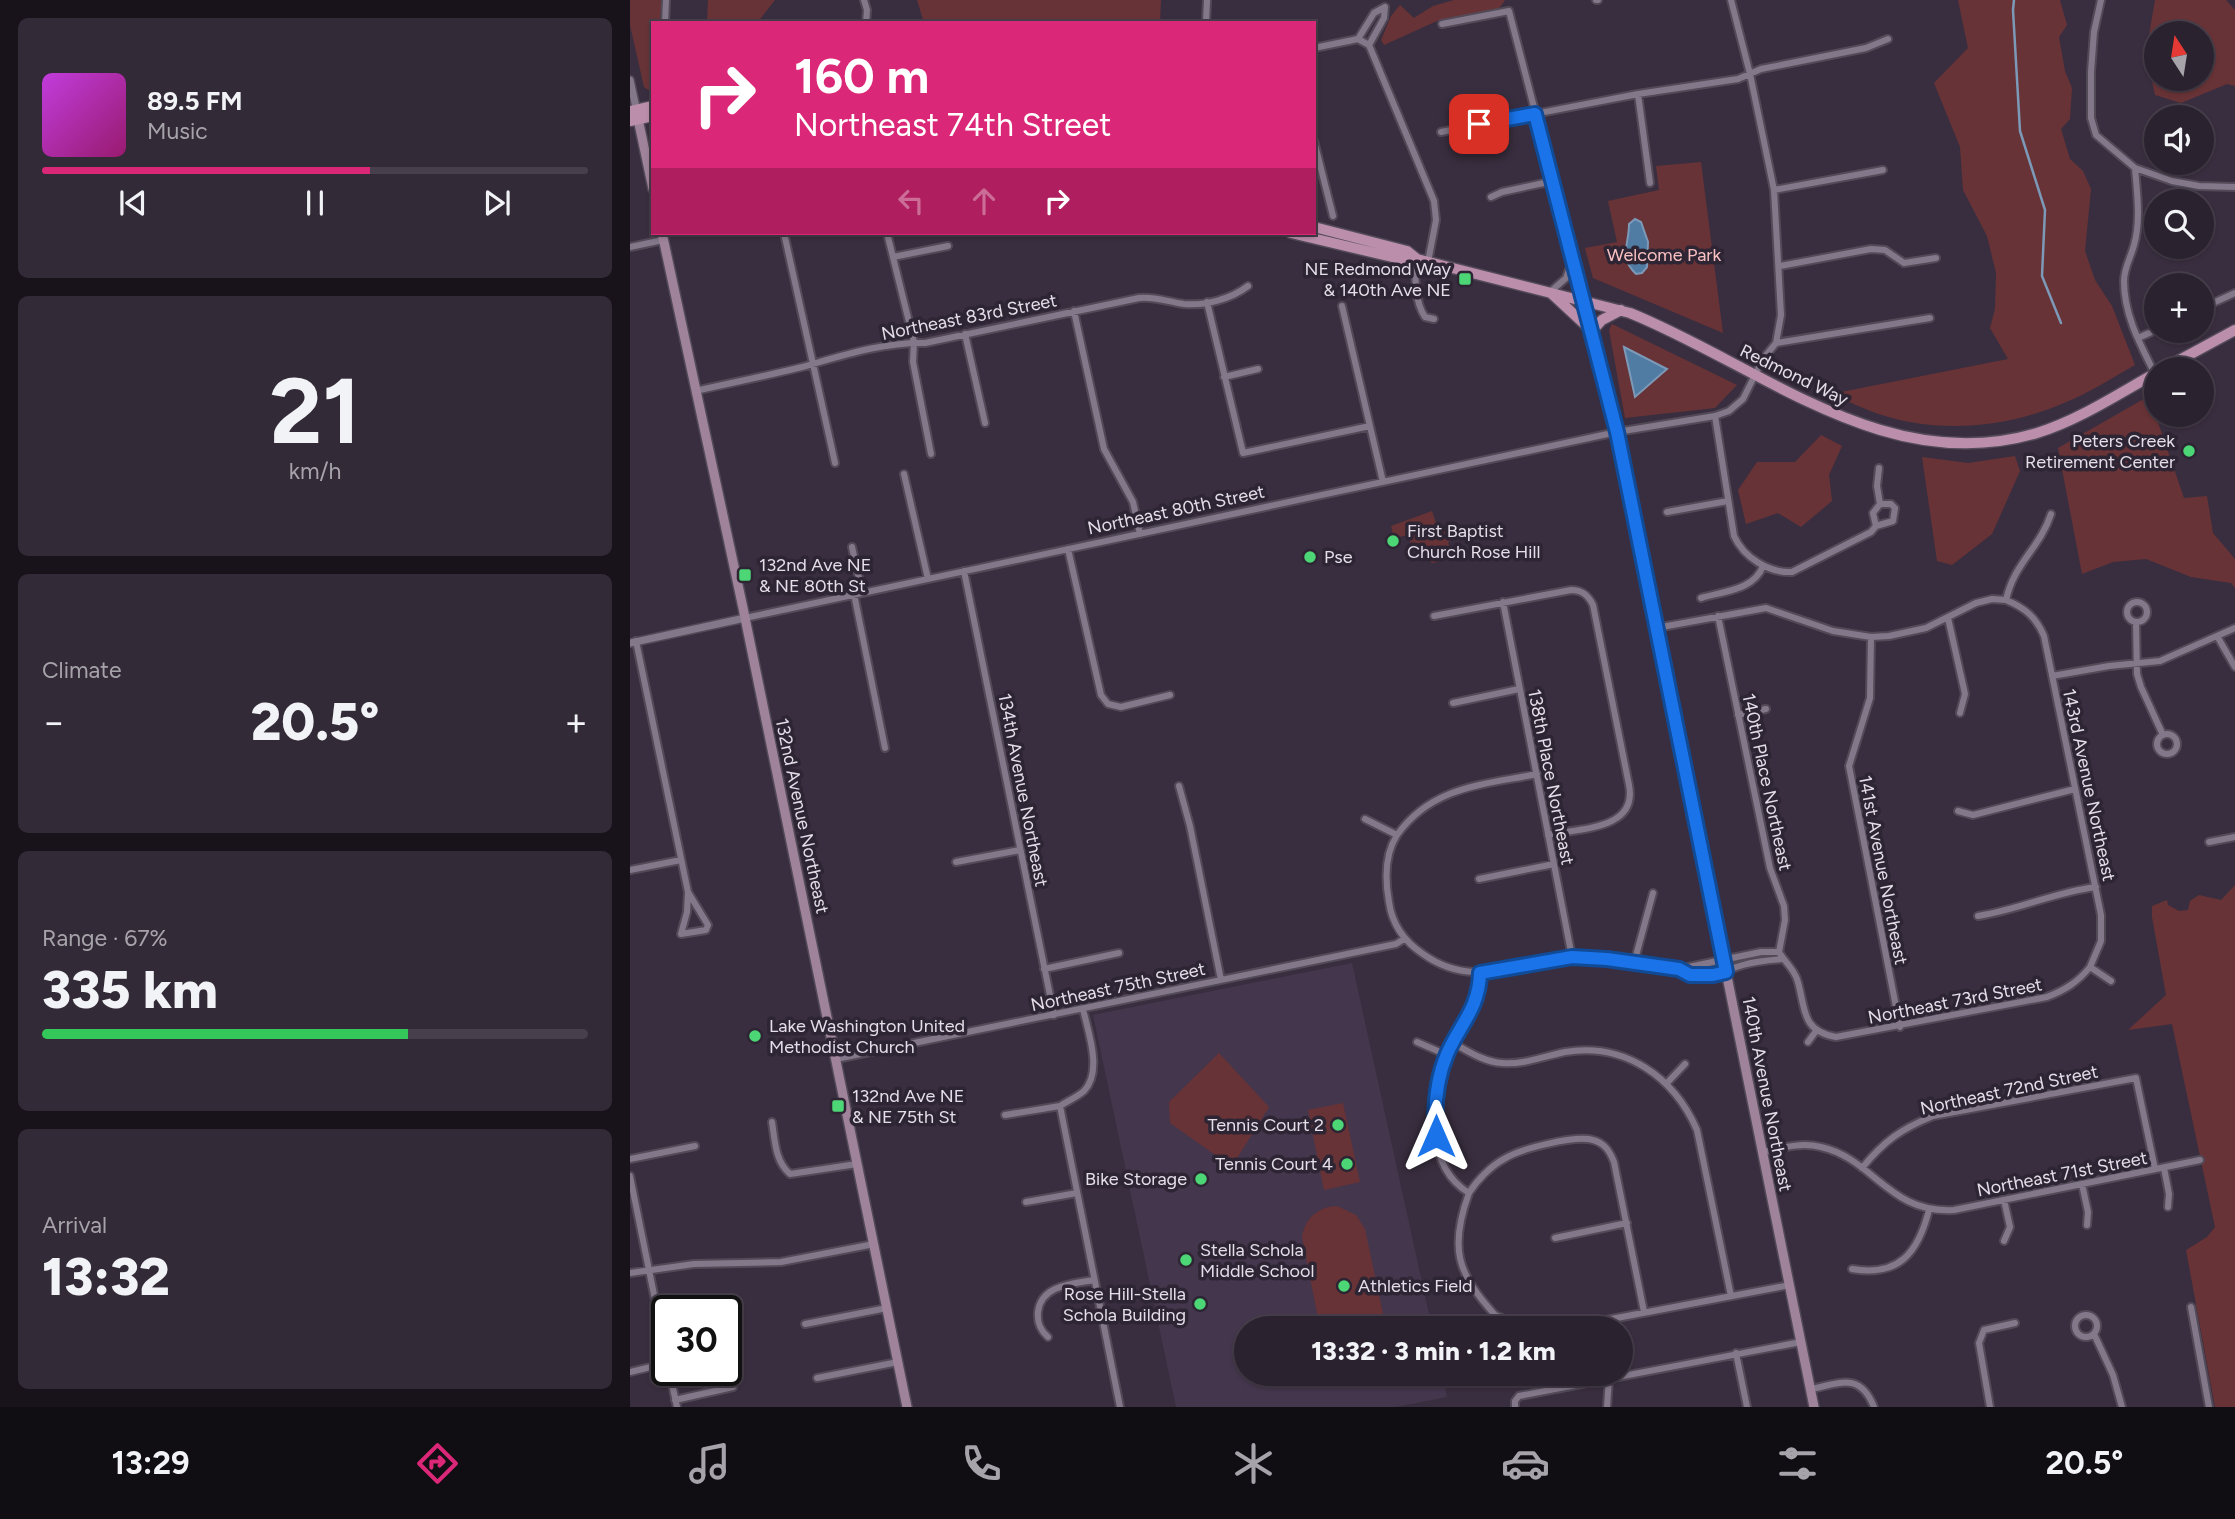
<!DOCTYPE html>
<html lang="en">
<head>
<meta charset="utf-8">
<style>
	body { margin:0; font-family:Figtree,sans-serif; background:#332a37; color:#f1f3f6; height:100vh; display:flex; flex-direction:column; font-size:26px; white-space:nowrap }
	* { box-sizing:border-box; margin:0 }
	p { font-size:23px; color:#a6a4aa }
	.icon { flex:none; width:38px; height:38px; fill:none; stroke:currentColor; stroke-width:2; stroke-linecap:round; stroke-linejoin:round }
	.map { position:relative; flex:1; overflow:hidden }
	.drawer { display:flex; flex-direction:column; gap:18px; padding:18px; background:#18131a; width:630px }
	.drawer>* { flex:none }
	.top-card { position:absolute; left:21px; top:21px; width:665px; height:214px; border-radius:0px; box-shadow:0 2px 5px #0004,0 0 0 2px #473f4b; background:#db2777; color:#fff; overflow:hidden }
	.needle { width:46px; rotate:348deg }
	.fabs { position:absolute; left:1514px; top:21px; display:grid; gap:14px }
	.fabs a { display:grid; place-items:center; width:70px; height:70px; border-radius:50%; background:#2b222f; box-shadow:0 2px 5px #0004,0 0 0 2px #473f4b; font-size:35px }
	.speed { position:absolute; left:21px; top:1295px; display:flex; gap:14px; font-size:35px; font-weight:700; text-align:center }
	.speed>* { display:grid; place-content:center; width:91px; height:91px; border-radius:50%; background:#2b222f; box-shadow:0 2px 5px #0004,0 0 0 2px #473f4b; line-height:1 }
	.speed .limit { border:4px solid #111; border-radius:10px; background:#fff; color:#111 }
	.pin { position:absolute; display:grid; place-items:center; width:60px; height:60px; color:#fff; margin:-30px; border-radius:14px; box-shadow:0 4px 10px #0006 }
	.me { position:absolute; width:77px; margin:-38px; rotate:0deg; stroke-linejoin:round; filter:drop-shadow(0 0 5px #0008) }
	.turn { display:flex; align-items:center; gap:24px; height:147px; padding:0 28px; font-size:32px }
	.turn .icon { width:91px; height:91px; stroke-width:2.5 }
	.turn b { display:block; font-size:49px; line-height:60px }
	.lanes { display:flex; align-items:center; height:66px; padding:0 28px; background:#0003; justify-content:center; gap:35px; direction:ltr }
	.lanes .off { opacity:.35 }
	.big { font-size:52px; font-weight:800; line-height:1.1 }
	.drawer .widget { flex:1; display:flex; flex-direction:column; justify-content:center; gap:10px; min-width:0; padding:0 24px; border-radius:10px; background:#332a37 }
	.drawer .dial { align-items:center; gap:0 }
	.dial b { font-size:91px; line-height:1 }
	.song { display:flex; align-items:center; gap:21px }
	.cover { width:84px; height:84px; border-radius:10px; background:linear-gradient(135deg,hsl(290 70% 55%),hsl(320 70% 35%)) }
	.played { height:7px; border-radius:4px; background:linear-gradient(90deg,#db2777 60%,#473f4b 60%) }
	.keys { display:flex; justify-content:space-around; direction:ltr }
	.heat { display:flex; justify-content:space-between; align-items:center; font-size:38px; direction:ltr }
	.charge { height:10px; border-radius:5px; background:linear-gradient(90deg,#34c759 67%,#473f4b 0) }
	.trip { position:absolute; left:604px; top:1316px; width:399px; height:70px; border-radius:35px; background:#2b222f; box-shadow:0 2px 5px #0004,0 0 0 2px #473f4b; font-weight:800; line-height:70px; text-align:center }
	.tab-bar { display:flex; height:112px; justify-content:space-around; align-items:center; background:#110e13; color:#a6a4aa }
	.tab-bar .icon { width:49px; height:49px }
	.tab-bar .selected { color:#db2777 }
	.tab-bar b { font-size:32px; color:#f1f3f6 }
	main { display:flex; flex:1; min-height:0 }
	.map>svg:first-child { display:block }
</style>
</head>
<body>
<main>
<section class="drawer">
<div class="widget">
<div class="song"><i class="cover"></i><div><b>89.5 FM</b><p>Music</p></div></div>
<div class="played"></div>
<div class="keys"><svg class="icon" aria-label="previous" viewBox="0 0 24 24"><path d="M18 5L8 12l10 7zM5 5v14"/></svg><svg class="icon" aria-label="pause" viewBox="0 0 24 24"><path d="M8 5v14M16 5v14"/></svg><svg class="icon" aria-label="next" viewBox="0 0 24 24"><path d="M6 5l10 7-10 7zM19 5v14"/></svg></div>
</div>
<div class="widget dial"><b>21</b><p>km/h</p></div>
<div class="widget"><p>Climate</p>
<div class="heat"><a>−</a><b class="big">20.5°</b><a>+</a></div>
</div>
<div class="widget"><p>Range · 67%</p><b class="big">335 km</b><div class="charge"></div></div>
<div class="widget"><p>Arrival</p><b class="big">13:32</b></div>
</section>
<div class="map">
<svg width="1605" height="1407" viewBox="0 0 1605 1407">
	<rect width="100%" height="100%" fill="#392e3f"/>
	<path fill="#44364c" d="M722,963L802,1328H616V1374H812L817,1397L766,1407H546L463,1015Z"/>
	<path fill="#683336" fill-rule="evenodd" d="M0,0H32L30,23H23V93L14,87L0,25Z
		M78,0H145L127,23H77Z
		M287,0H531L530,23H294Z
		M824,0H875L868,10L807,21L754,45L751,40L761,16L770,5L784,18L803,6Z
		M1328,0H1430L1437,25L1429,37L1435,71L1442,88L1440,119L1431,129L1440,159L1453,171L1461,189L1455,251L1465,280L1482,306L1505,365C1482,378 1459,393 1434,403C1383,425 1321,433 1266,419C1244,414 1222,403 1201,394L1378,359L1360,328L1365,309L1366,273L1357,236L1333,190L1330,147L1304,83L1338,48Z
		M1525,0H1596L1605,10V86L1597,84L1551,103L1525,95L1516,53ZM1526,33H1572V79H1526Z
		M1071,162L1093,333L963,278L955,248L987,242L978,201L1029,190L1026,166Z
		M982,324L1107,385L1085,408L995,418L979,330Z
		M1519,396L1554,498L1577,496L1583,533L1605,559V588L1601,583L1561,577L1516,559L1483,562L1452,574L1428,448Z
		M1191,435L1212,446L1199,475L1202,501L1171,527L1148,513L1116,524L1108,490L1127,462H1165Z
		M1385,456L1390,471L1362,534L1322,565L1307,561L1292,457L1338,463Z
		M802,511C805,520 807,529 817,529L822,538L818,543L824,558L802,563L788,543L781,544L778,535L764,538L761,526Z
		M1605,885V1407H1585L1556,1250L1577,1237L1585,1227L1542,1024L1498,1030L1536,995L1522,917V906L1537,900L1538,905L1549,911L1558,910L1560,901L1569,895L1591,900Z
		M589,1053L639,1107L604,1163L598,1164L540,1123L539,1102Z
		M713,1103L730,1182L694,1190L678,1110Z
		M707,1206L726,1215L735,1229L756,1328H690L672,1237C675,1218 688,1207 707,1206Z"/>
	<path fill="#507ba3" stroke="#7c99b8" stroke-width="2" d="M1005,219L1011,222L1018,242L1017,267L1012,273L1006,274C988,257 999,246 999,224Z
		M994,347L1037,369L1005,397Z"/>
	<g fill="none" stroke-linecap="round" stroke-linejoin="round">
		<path stroke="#7c99b8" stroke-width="2.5" d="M1384,0L1383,10L1390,131L1415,210L1412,276L1431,323"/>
		<defs>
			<path id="minor" d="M234,0L237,10L236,23
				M966,0H968
				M1471,0L1464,32L1461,72V118L1466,135L1505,168L1542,181L1569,186L1605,187
				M35,23L36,0
				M576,23L577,0
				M812,24L879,11L954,300
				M728,39L744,13L755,7L754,18L739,45
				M739,45L804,201L806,220L798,262
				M684,48L728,39L739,45
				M1008,94L1020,183
				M811,132L1008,94L1108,79L1131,69L1236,48L1258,39
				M684,141L703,216
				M1505,168C1507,193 1511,221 1504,245C1501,257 1494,268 1494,281C1494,315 1510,344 1525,374
				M1144,190L1253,170
				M861,197L872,192L923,181
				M154,233L205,463
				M257,233L284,342L283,362L301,454
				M0,247L33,240
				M263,257L318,246
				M787,259C784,277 785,302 795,317L804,319
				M1150,266L1241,249L1255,250L1274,263L1306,258
				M920,292L936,278L943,259
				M577,302L613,453L740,426
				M712,306L753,482
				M1572,308L1605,293
				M444,311L474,449L503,502L510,534
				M335,334L355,423
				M1508,338L1526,330
				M1146,343L1300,318
				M594,377L628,369
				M65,391C100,383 136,376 172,367C211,356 253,342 295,343L509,298C524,296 538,302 554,304C575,306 601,299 618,286
				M1085,416L1104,536C1114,558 1139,573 1162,572L1241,532L1246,526L1243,513L1250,504H1261L1265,508L1263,521L1246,526
				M1249,468L1247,486L1250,504
				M274,474L298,579
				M1037,512L1098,501
				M222,547L232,592
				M438,549L471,695L478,704L491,707L540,695
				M334,571L424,1015
				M224,594L255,748
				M1071,598C1095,591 1124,590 1133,566
				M1376,600C1395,608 1406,617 1414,636L1471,915V941L1460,967L1481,981
				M1497 612a10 10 0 1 1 20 0a10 10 0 1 1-20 0Z
				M873,602L942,957
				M804,616L941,590C952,590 958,595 963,605L999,785C1008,830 950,828 918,835
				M1088,616L1140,868L1154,906L1155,920L1149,952
				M115,618L987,432L1085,416L1099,411L1113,399L1133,359L1146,343L1151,315L1144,190L1120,74L1101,0
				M1318,618L1335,694L1330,713
				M1506,622L1507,674L1511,687L1533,735
				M1026,628L1136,608L1203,631L1241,637L1259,636L1296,628L1346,603L1362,599L1376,600C1384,563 1410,548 1421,514
				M1587,636L1605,667
				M1241,637L1240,698L1219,766L1270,1027
				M6,641L58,892L78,925L76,930L51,934L57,912L58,892
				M1422,676L1479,666L1530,661L1605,628
				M823,703L889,689
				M1108,715L1136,709
				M1527 744a10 10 0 1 1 20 0a10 10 0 1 1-20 0Z
				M549,786L560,826L591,980
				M1328,811L1343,815L1445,789
				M735,819L767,835C802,786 853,785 907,774
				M767,835C755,854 755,880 759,902C762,924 775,942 793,954C845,991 887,960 942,957C978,956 1014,964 1049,969
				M1579,842L1605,837
				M326,862L390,850
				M0,870L51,860
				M849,879L924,864
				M1348,916C1388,910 1425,892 1466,887
				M1149,952C1154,961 1163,968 1167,979C1176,1007 1170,1031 1206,1037L1417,997C1435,990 1448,982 1460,967
				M1149,952H1131L1049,969C1072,981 1090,972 1113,965C1126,961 1140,960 1153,959
				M1004,963L1023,893
				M414,969L489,953
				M850,973C849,1010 828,1025 816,1056C801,1099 794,1166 839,1193C819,1248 827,1273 865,1315
				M453,1009C458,1032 473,1071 454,1091C447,1097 438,1101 430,1106L490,1407
				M787,1042L817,1055
				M1178,1042L1186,1031
				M823,1043C838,1051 854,1062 872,1063C893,1065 915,1056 935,1052C995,1042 1044,1077 1067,1130L1101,1296
				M206,1059L766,944L774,939
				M1037,1083L1055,1064
				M375,1115L430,1106
				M142,1122C145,1141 145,1161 160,1174L227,1164
				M1132,1152C1151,1148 1171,1142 1191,1147C1244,1159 1259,1214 1324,1210L1570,1160
				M0,1159L65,1146
				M1232,1168C1254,1141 1271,1129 1303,1116L1506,1078L1525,1169
				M1534,1168L1539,1194L1538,1207
				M0,1176L37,1359
				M1452,1184L1458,1212L1457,1225
				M839,1193C847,1180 861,1166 874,1159C889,1149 945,1135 963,1140C975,1143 980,1152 984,1162L1014,1312
				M1374,1200L1380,1227L1374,1241
				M396,1202L447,1193
				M925,1238L997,1223
				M1222,1269C1269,1277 1288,1253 1299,1210
				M0,1273L64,1264L151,1262L244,1244
				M1561,1307L1579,1407
				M1445 1326a11 11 0 1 1 22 0a11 11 0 1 1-22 0Z
				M175,1324L257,1308
				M856,1328L865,1315L893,1327L903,1328
				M934,1328L1160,1285
				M1464,1334L1483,1375L1492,1407
				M418,1337C410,1330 407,1323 408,1312C411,1285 442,1284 463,1280
				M1106,1353L1117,1407
				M39,1370L47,1407
				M0,1372L37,1363
				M187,1378L268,1362
				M1181,1389C1211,1383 1230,1372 1244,1407
				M45,1400L103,1387
				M885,1407V1401L889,1396L1171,1342
				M977,1407L979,1378
				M1360,1407L1349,1343L1354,1330L1385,1323"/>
			<path id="tertiary" d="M0,80L7,112
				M0,643L115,618"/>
			<path id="secondary" d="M8,119L23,189
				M32,233L113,608L277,1407
				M954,300L987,432L1184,1407"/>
			<path id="primary" d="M0,111L23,106
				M0,121L23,116
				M684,227L777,251L787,259
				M661,233L775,260L787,259L1000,313C1131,366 1256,478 1407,433C1449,420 1488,394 1526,373
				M921,293L962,331L972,320L991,310
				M1533,369L1605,330"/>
		</defs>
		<use href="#minor" stroke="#534a58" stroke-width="10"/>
		<use href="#tertiary" stroke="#534a58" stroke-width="10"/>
		<use href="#secondary" stroke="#534a58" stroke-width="12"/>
		<use href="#primary" stroke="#534a58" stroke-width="13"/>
		<use href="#minor" stroke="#83788a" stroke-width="6"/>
		<use href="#tertiary" stroke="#83788a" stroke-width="7"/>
		<use href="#secondary" stroke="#9f839b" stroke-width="9"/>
		<use href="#primary" stroke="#bb8fac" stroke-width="10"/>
	</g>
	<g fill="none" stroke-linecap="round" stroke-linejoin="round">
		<defs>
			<path id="route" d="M806,1136C804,1109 806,1080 817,1054C830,1024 849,1009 850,973L942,957L977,959L1049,969L1060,975H1083L1096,972L987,432L905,114L849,124"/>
		</defs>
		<use href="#route" stroke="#114b97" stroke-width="18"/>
		<use href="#route" stroke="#1a73e8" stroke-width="12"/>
	</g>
	<g fill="#4dd676" stroke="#2e2534" stroke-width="2.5">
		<rect x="828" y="272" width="14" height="14" rx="3.5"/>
		<circle cx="1559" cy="451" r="7"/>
		<circle cx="763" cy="541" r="7"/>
		<circle cx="680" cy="557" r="7"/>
		<rect x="108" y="568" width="14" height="14" rx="3.5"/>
		<circle cx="125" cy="1036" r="7"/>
		<rect x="201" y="1099" width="14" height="14" rx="3.5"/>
		<circle cx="708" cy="1125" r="7"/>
		<circle cx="717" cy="1164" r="7"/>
		<circle cx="571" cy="1179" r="7"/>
		<circle cx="556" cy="1260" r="7"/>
		<circle cx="714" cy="1286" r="7"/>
		<circle cx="570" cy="1304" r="7"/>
	</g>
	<g text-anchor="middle" stroke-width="7" stroke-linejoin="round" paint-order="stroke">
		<g font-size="18" fill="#f9c0c1" stroke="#2e2534">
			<text x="1034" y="261">Welcome Park</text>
		</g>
		<g font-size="18" fill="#e4dee8" stroke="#2e2534" text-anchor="start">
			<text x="821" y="275" text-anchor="end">NE Redmond Way<tspan x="821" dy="21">&amp; 140th Ave NE</tspan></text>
			<text x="1545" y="447" text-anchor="end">Peters Creek<tspan x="1545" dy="21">Retirement Center</tspan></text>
			<text x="777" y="537">First Baptist<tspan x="777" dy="21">Church Rose Hill</tspan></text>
			<text x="694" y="563">Pse</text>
			<text x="129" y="571">132nd Ave NE<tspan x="129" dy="21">&amp; NE 80th St</tspan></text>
			<text x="139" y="1032">Lake Washington United<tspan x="139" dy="21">Methodist Church</tspan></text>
			<text x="222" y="1102">132nd Ave NE<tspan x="222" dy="21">&amp; NE 75th St</tspan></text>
			<text x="694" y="1131" text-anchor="end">Tennis Court 2</text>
			<text x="703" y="1170" text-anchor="end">Tennis Court 4</text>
			<text x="557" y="1185" text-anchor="end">Bike Storage</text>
			<text x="570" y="1256">Stella Schola<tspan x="570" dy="21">Middle School</tspan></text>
			<text x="728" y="1292">Athletics Field</text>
			<text x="556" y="1300" text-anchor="end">Rose Hill-Stella<tspan x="556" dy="21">Schola Building</tspan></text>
		</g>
		<g font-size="18" fill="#e4dee8" stroke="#2e2534">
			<text transform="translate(339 317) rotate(-11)" y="6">Northeast 83rd Street</text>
			<text transform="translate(1164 375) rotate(26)" y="6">Redmond Way</text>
			<text transform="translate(546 510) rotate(-12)" y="6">Northeast 80th Street</text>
			<text transform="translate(921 777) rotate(79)" y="6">138th Place Northeast</text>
			<text transform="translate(1137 782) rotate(78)" y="6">140th Place Northeast</text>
			<text transform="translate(1459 785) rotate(78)" y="6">143rd Avenue Northeast</text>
			<text transform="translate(393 790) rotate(79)" y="6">134th Avenue Northeast</text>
			<text transform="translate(172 816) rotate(78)" y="6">132nd Avenue Northeast</text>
			<text transform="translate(1253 870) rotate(79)" y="6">141st Avenue Northeast</text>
			<text transform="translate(488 987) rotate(-12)" y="6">Northeast 75th Street</text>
			<text transform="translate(1325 1001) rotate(-11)" y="6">Northeast 73rd Street</text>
			<text transform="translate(1379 1090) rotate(-12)" y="6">Northeast 72nd Street</text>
			<text transform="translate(1137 1094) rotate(79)" y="6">140th Avenue Northeast</text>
			<text transform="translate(1432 1174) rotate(-11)" y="6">Northeast 71st Street</text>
		</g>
	</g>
</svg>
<div class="fabs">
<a><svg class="needle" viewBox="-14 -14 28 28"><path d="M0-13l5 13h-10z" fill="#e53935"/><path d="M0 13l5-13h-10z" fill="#a6a4aa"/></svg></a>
<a><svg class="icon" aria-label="sound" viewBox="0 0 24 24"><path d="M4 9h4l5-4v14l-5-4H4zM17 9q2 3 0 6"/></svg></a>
<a><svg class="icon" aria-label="search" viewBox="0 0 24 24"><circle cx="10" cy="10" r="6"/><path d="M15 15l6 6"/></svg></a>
<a>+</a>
<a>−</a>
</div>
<div class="speed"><div class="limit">30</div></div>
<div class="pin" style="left:849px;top:124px;background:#d93025"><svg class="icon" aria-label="arrive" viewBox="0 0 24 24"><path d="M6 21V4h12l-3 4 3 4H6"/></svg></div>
<svg class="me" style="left:806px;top:1136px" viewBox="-20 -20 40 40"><path d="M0-17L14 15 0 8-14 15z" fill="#1a73e8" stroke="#fff" stroke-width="4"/></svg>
<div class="trip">13:32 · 3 min · 1.2 km</div>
<div class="top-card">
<div class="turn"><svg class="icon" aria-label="right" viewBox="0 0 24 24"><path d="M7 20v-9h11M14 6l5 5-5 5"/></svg><div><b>160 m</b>Northeast 74th Street</div></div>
<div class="lanes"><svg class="icon off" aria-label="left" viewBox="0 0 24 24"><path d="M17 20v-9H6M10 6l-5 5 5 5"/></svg><svg class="icon off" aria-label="ahead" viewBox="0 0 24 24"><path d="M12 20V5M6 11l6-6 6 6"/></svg><svg class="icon" aria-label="right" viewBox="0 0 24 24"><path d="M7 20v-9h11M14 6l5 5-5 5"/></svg></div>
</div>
</div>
</main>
<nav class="tab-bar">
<b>13:29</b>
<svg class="icon selected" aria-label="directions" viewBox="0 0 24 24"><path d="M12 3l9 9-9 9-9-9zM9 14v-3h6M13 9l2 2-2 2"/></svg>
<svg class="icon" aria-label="music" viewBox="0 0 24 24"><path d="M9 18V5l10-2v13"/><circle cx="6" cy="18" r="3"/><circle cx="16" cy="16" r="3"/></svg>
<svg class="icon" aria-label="phone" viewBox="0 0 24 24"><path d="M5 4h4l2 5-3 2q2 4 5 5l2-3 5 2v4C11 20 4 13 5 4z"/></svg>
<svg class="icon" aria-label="climate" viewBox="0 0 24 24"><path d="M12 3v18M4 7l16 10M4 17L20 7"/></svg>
<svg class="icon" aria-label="car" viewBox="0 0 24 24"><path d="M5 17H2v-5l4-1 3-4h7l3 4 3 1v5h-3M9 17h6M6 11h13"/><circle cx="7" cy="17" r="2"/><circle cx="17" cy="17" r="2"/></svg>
<svg class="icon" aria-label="filters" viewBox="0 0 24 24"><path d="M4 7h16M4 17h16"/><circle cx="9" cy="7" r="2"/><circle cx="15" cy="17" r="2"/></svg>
<b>20.5°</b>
</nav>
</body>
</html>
